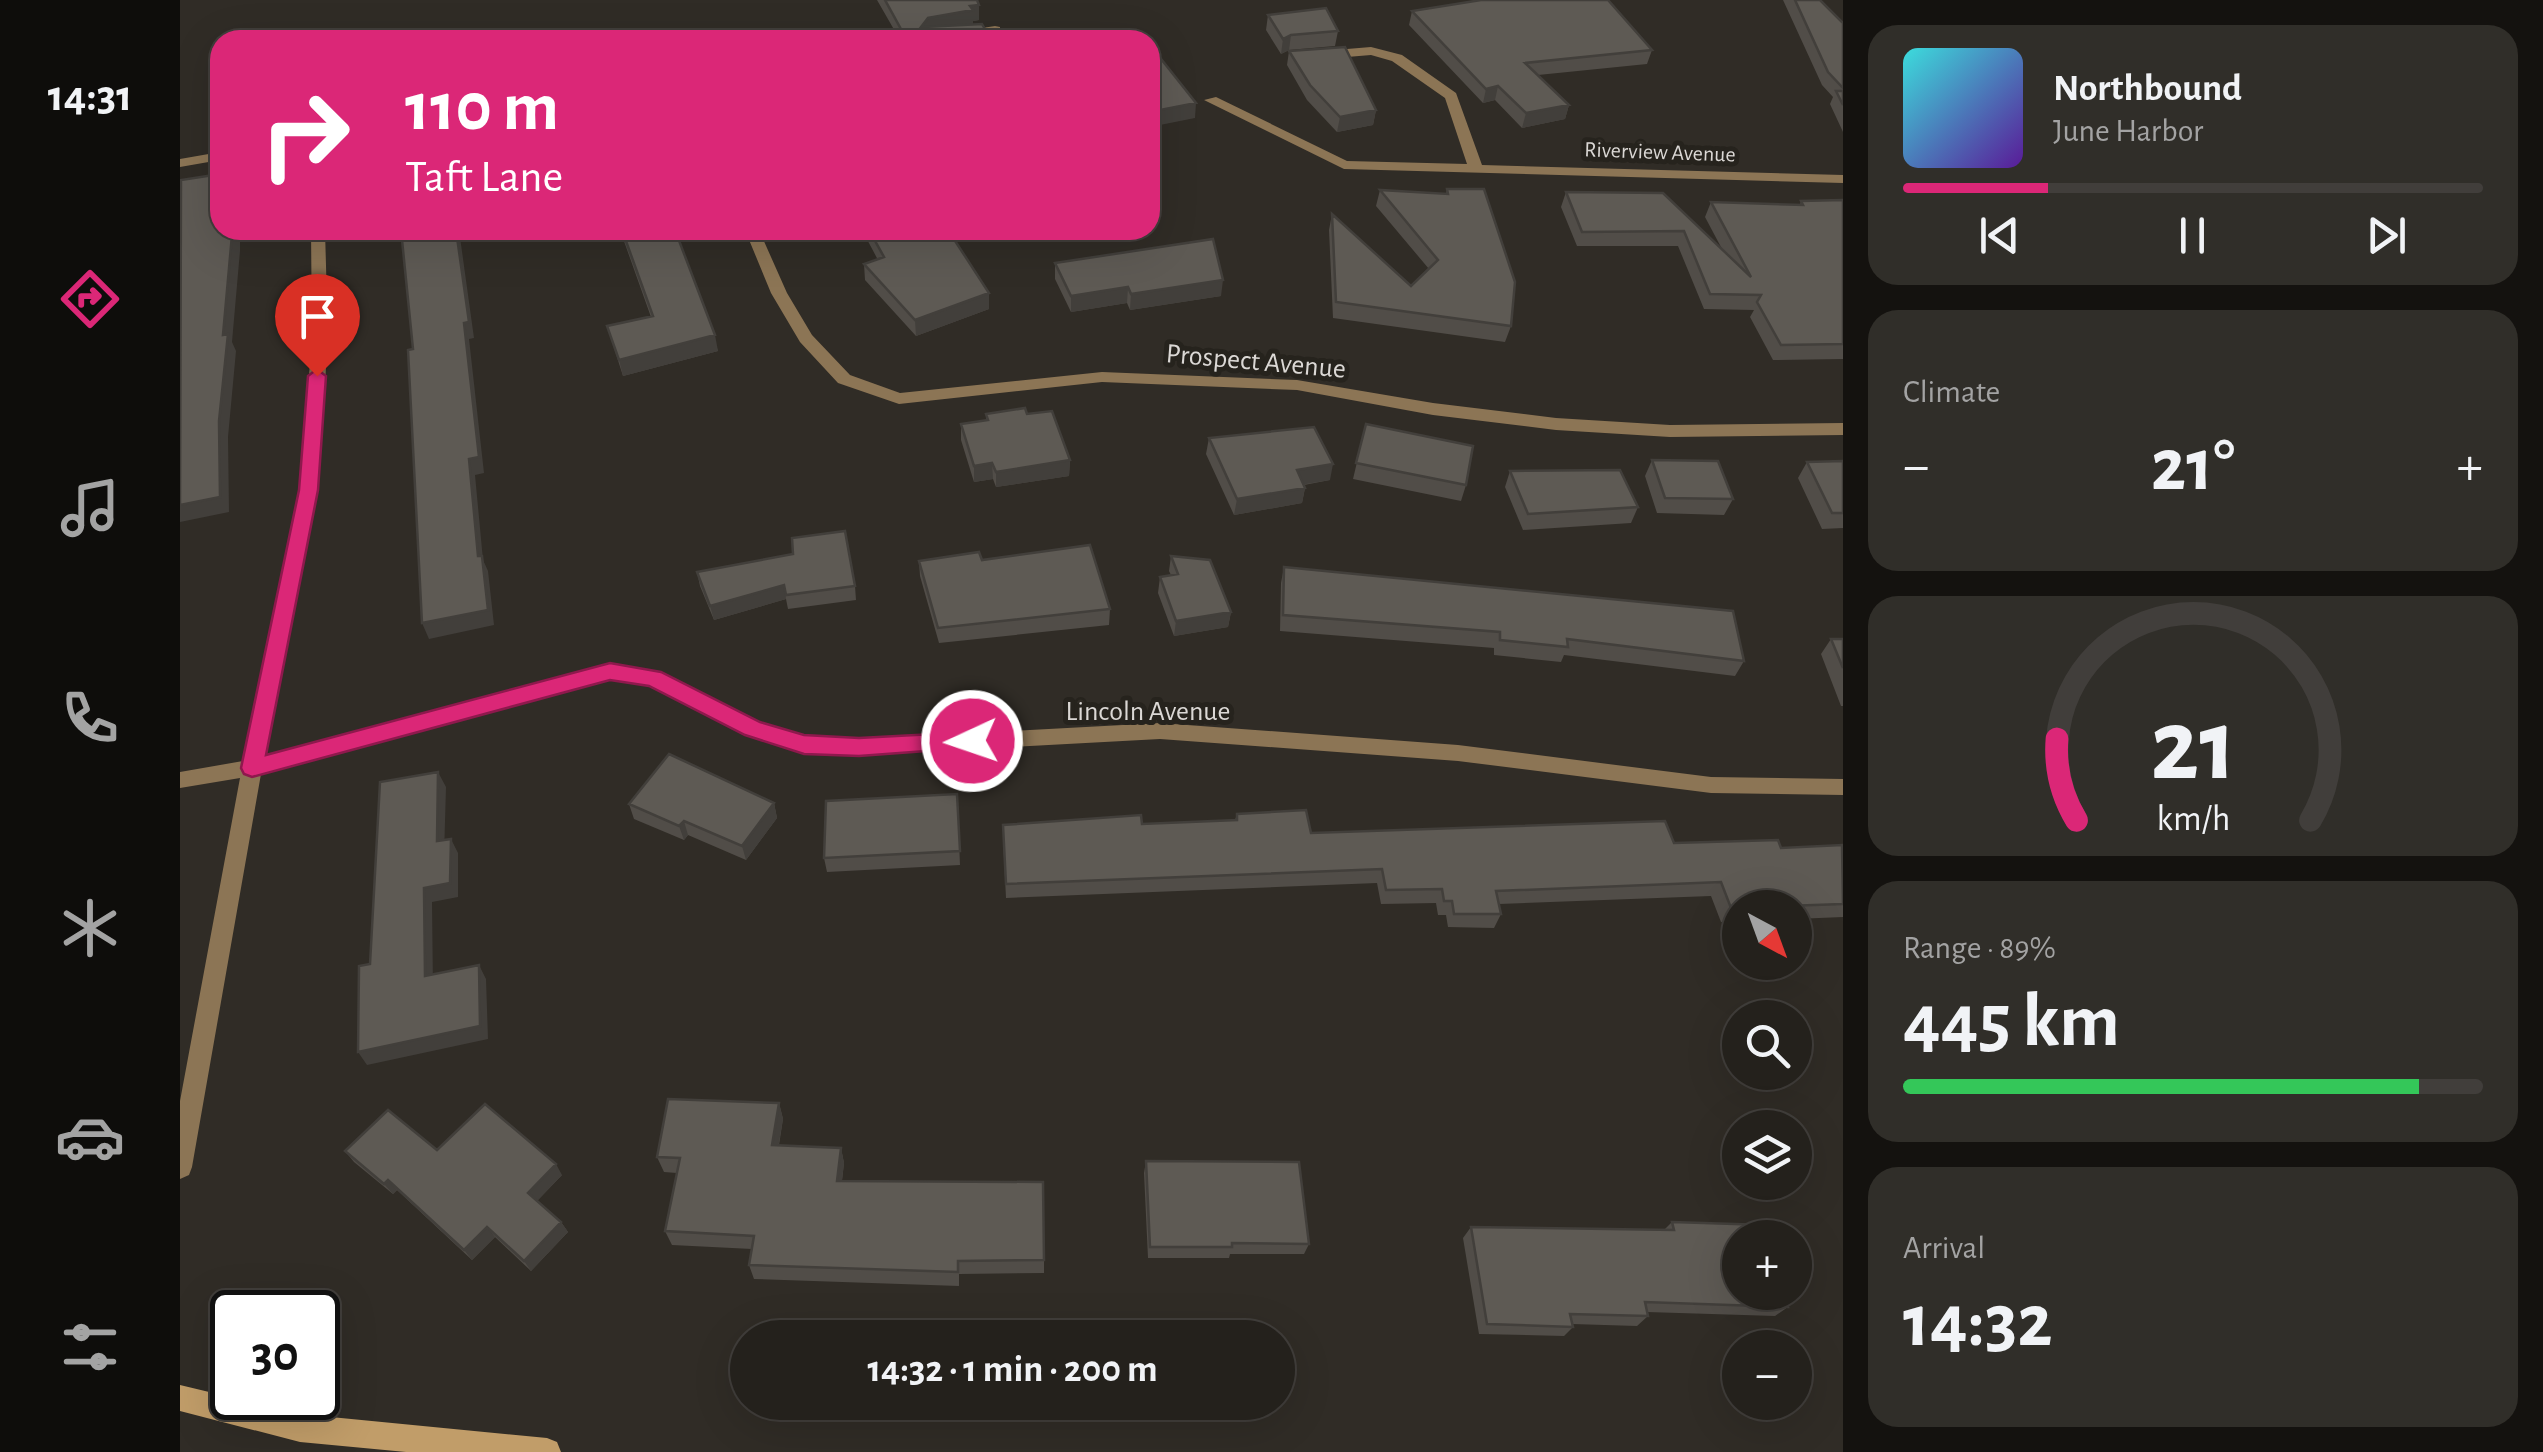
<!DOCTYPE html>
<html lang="en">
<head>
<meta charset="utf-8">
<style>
	body { margin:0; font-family:"Alegreya Sans",sans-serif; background:#302e29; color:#f1f3f6; height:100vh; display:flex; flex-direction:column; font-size:38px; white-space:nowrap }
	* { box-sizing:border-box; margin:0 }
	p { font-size:32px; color:#a3a3a3 }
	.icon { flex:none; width:55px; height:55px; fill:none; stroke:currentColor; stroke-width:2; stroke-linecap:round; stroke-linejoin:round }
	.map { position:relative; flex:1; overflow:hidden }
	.side { display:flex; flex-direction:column; gap:25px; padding:25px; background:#14120f; width:700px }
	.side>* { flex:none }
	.guide { position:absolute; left:30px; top:30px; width:950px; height:210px; border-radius:30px; box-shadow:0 10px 40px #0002,0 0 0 2px #413e3b; background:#db2777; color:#fff; overflow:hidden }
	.needle { width:65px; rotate:139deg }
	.tools { position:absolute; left:1542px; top:890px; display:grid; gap:20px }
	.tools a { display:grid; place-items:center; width:90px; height:90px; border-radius:50%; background:#24211c; box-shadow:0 10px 40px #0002,0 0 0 2px #413e3b; font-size:50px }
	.speed { position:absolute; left:30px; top:1290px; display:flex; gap:20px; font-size:50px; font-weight:700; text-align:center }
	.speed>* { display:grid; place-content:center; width:130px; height:130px; border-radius:50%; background:#24211c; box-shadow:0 10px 40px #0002,0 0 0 2px #413e3b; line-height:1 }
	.speed .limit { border:5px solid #111; border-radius:15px; background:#fff; color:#111 }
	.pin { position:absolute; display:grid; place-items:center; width:85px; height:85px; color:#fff; margin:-102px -42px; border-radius:50% 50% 50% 0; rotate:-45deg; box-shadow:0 0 10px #0007 }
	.pin .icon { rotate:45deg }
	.me { position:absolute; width:110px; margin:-55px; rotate:267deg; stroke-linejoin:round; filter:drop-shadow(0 0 8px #0008) }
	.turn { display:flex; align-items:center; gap:35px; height:210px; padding:0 30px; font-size:45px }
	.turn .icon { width:130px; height:130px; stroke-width:2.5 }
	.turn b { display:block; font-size:70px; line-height:85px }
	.big { font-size:75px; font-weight:700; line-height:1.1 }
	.side .widget { flex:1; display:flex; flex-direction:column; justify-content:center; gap:15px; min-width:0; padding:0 35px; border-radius:30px; background:#302e29 }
	.side .dial { align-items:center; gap:0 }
	.dial svg { height:260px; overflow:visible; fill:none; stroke:#413e3b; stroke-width:7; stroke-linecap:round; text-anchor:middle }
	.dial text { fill:#f1f3f6; stroke:none }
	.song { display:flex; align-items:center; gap:30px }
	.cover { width:120px; height:120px; border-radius:15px; background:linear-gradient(135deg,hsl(180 70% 55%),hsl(270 70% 35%)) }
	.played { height:10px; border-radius:5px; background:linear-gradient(90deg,#db2777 25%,#413e3b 25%) }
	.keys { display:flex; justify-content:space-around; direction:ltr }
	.heat { display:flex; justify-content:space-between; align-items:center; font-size:55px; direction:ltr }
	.charge { height:15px; border-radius:8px; background:linear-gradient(90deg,#34c759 89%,#413e3b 0) }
	.trip { position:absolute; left:550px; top:1320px; width:565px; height:100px; border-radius:50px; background:#24211c; box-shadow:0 10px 40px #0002,0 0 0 2px #413e3b; font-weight:700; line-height:100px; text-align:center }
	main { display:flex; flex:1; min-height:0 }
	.tabs { display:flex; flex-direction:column; width:180px; justify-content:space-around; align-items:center; background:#0e0d0b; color:#a3a3a3 }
	.tabs .icon { width:70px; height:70px }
	.tabs .on { color:#db2777 }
	.tabs b { font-size:45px; color:#f1f3f6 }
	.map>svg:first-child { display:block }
</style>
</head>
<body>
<main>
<nav class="tabs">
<b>14:31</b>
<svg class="icon on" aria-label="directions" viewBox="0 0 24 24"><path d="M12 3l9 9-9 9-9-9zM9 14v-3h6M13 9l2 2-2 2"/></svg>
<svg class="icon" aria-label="music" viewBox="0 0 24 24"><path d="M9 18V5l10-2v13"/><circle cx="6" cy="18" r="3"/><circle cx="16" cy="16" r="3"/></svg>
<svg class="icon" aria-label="phone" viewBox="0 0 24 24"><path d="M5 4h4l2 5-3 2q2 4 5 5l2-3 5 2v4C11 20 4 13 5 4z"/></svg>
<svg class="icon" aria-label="climate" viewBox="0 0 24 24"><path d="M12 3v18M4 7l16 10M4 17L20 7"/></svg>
<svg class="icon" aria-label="car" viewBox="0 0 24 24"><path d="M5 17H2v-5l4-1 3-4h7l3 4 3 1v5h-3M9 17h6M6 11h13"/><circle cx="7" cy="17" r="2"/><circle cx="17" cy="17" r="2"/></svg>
<svg class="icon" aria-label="filters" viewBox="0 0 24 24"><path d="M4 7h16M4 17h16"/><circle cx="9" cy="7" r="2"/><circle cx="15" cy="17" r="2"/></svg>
</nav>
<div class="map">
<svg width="1663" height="1452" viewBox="0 0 1663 1452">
	<rect width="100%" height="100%" fill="#302c26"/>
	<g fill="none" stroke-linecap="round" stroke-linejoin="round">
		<path fill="#8c7555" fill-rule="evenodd" d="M815,26L820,27V33L776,40H745L751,36Z
			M1191,47L1222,55L1276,93L1302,165L1663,175V183L1164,169L1024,100L1036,97L1167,161L1287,164L1265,98L1212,61L1191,55L1143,59L1136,55L1143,51Z
			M40,152V160L0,167V159Z
			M131,230H145L148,337L138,490L85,756L430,665L480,673L580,723L624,737L679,739L980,723L1278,745L1531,777L1663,779V795L1531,793L1278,761L980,739L679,755L624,753L566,735L469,685L430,679L81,774L12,1167L9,1175L0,1179V1101L60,778L0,788V772L63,761L120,490L132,337Z
			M565,230H579L607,293L632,335L670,375L720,393L922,372L1117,380L1253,403L1376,418L1490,425L1663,423V435L1490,437L1376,430L1253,415L1117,390L922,382L719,404L658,383L620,342L591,293Z"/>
		<path fill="#c19d69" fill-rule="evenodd" d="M0,1385L120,1414L367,1438L377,1442L381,1452H226L120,1442L0,1411Z"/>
	</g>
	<path fill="#514d48" d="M697,0H797L799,5V20L793,21V25L811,40H720Z
		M1293,0H1428L1472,50L1467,64L1358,75L1389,105L1385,119L1342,128L1315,100L1303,103L1229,25L1232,11L1294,1Z
		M1603,0H1640L1663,23V132L1650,104L1653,97L1642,85Z
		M1088,15L1158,31L1155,46L1109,50L1101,54L1086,30Z
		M1109,51L1196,110L1193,125L1157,132L1127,100L1107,65Z
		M1267,189L1331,326L1325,342L1153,318L1149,230L1152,214L1231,286L1249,269L1196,206L1200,190L1266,194Z
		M1386,192L1483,193L1542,249L1525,217L1531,202L1620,205L1621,201L1663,200V359L1593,360L1570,317L1574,310L1524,309L1498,246H1397L1381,207Z
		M440,230H495L538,351L443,376L427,326L471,317Z
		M682,230H768L809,309L736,336L685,280L684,264L698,260Z
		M875,263L1041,296L950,310L947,303L891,312L875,279Z
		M806,414H847L890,460L889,476L816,487L813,479L794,482L781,440V424L806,420Z
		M1186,424L1286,485L1281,501L1173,479Z
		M1029,438L1150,480L1124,485L1125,488L1122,503L1054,515L1026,454Z
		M1472,460L1553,499L1544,515L1477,513L1465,476Z
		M1663,461V528L1642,529L1618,478L1627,462Z
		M1330,471L1458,507L1451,523L1343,530L1325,487Z
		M991,556L1051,612L1048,627L994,636L978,593L980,577L991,575L989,571Z
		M802,560L930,609L929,625L759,643L740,576L739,561Z
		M1104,567L1564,661L1555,676L1384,655L1381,662L1314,655V648L1100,631L1101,583Z
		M517,572L675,586L676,600L608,609L606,599L534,620L520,586Z
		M1651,639H1663V706H1661L1641,654Z
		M777,794L780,865L647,872L644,858Z
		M594,803L597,818L566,860L508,835L504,840L454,819L449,804Z
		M1057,814L1131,833L1601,848L1663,847V917L1615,919V908H1560V921L1541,922L1531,896L1319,904L1321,914L1314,928L1268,927L1266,915H1258L1256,903L1201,904L1197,883L826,898L823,839L1055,820Z
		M599,1103L603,1119L599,1145L661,1148L664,1163L662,1181L864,1260V1273L779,1274V1286L574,1279L569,1265L572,1249L492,1245L485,1231L497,1173L484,1172L477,1157Z
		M257,1150L382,1175L357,1201L381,1222L388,1232L351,1271L315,1237L292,1260L217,1190L213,1194L174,1162L165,1151Z
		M966,1161L1129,1244L1124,1254H1050L1049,1258H968L964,1173Z
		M1492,1222L1608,1307L1595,1316L1467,1312L1468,1316L1457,1326L1392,1324L1393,1327L1384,1336L1299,1334L1283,1238L1291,1227L1484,1230Z"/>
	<path fill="#423f3b" d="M799,5V20L793,21V26L741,27L748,18Z
		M1111,35L1109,50L1101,54L1103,39Z
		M1318,86L1315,100L1303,103L1306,89Z
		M1016,103L1015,118L970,127V112Z
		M1389,105L1385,119L1342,128L1346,113Z
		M1196,110L1193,125L1157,132L1160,117Z
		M52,230H60V251L52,342L56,351L48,437L49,512L0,522V505L39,421L43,335Z
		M276,230H279L294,338L289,339L304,473L295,475L303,560L308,571L314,625L249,639L242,623L289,459L284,323Z
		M1043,280L1041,296L950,310L951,294Z
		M948,287L947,303L891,312V296Z
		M809,293V309L736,336L735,320Z
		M535,335L538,351L443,376L439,360Z
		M890,460L889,476L816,487V472Z
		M812,463L813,479L794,482V466Z
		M1153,464L1150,480L1114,486L1117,470Z
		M1125,488L1122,503L1054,515L1057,499Z
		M604,585L606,599L534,620L530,606Z
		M1051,612L1048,627L994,636L996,621Z
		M258,772L266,787L264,856L257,841Z
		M594,803L597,818L566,860L562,846Z
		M504,821L508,835L504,840L499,826Z
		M271,839L278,853V897L252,902L253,990L245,976L244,888Z
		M299,965L306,979L308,1039L187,1065L178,1052Z
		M599,1103L603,1119L596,1160L592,1145Z
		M661,1148L664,1163L660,1196L657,1181Z
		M376,1164L382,1175L355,1203L348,1193Z
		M208,1180L217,1190L213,1194L204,1184Z
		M381,1222L388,1232L351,1271L344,1261Z
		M307,1227L315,1237L292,1260L284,1250Z"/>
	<path fill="#5e5a54" stroke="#423f3b" stroke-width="2.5" d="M705,0H797L799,5L790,6L793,10L748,18L741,27L802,24L811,40H727Z
		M1301,0H1428L1472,50L1345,63L1389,105L1346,113L1318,86L1306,89L1232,11Z
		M1615,0H1640L1663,23V88L1648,72Z
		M1146,8L1158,31L1111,35L1103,39L1088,15Z
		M970,45L1016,103L970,112Z
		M1165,47L1196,110L1160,117L1130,85L1109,51Z
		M1656,91H1663V105Z
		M40,174V230H52V235L43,335L48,334L39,421L40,497L0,505L1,180Z
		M1267,189H1304L1335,282L1331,326L1156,302L1152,214L1231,286L1258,260L1200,190L1268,194Z
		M1386,192L1483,193L1571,277L1531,202L1623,205L1621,201L1663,200V344L1601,345L1577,302L1581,295L1530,294L1504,231L1402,232Z
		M221,230H276L289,322L284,323L299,457L289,459L298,556H302L308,610L242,623L228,350L233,349Z
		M442,230H495L535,335L439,360L427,326L473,316Z
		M689,230H768L809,293L735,320L684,264L704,257Z
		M1033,239L1043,280L951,294L948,287L891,296L875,263Z
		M845,408L847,414L872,411L890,460L816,472L812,463L794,466L781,424L808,420L806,414Z
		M1186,424L1293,446L1286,485L1176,463Z
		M1134,427L1153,464L1117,470L1125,488L1057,499L1029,438Z
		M1472,460L1538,461L1553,499L1485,498Z
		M1663,461V513H1652L1627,462Z
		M1440,470L1458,507L1348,514L1330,471Z
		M665,531L675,586L606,595L604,585L530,606L517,572L613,554L612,538Z
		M910,545L930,609L758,628L739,561L799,552L802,560Z
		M991,556L1030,560L1051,612L996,621L980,577L998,574Z
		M1104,567L1553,611L1564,661L1387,639L1388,647L1320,640V632L1103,615Z
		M1651,639H1663V668Z
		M489,754L594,803L562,846L504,821L499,826L449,804Z
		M258,772L257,841L271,839L270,883L244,888L245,976L299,965L300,1026L178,1052L179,966L190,964L200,782Z
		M777,794L780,851L644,858L646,801Z
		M1126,810L1131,833L1485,821L1494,843L1598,840L1601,848L1662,845L1663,904L1551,908L1541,882L1316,891L1321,914H1274L1272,901H1264L1262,889L1206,890L1202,869L826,884L823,825L961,815L962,824L1057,820V814Z
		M488,1099L599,1103L592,1145L661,1148L657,1181L863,1182L864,1260L778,1261V1272L569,1265L574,1236L485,1231L500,1158L477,1157Z
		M305,1104L376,1164L348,1193L381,1222L344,1261L307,1227L284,1250L208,1180L204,1184L165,1151L208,1110L257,1150Z
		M966,1161L1119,1162L1129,1244L1052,1243V1247H970Z
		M1492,1222L1586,1225L1589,1238H1560V1292H1604L1608,1307L1465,1302L1468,1316L1390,1314L1393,1327L1307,1324L1291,1227L1494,1230Z"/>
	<path fill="#db2777" stroke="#8e194d" stroke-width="2.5" d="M137,369L146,376L138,490L86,755L430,663L481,672L580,722L624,735L679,738L792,732L803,741L800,747L679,756L624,754L565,735L469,686L430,680L72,777L64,774L61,768L119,490L128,376Z"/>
	<g text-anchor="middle" stroke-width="10" stroke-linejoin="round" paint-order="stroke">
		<g font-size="22" fill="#dbd8d5" stroke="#26231d">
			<text transform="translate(1480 151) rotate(2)" y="8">Riverview Avenue</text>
		</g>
		<g font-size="28" fill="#dbd8d5" stroke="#26231d">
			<text transform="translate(1076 360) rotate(5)" y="10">Prospect Avenue</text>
			<text x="968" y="720">Lincoln Avenue</text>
		</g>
	</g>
</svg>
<div class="tools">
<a><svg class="needle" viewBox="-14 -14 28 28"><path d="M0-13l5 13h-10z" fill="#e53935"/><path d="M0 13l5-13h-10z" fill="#a3a3a3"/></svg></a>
<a><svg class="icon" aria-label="search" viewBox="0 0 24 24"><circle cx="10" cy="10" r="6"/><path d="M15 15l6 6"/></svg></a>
<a><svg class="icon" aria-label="layers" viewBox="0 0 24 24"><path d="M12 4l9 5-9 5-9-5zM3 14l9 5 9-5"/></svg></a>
<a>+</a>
<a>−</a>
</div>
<div class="speed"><div class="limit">30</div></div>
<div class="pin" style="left:137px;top:376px;background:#d93025"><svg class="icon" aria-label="arrive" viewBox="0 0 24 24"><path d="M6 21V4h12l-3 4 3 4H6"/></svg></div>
<svg class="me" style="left:792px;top:741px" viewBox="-20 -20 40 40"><circle r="17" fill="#db2777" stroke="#fff" stroke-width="3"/><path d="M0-11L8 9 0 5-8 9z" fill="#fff"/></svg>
<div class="trip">14:32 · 1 min · 200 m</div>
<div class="guide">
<div class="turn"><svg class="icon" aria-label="right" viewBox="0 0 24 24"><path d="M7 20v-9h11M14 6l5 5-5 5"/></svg><div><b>110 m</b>Taft Lane</div></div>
</div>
</div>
<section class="side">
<div class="widget">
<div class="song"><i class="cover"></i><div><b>Northbound</b><p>June Harbor</p></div></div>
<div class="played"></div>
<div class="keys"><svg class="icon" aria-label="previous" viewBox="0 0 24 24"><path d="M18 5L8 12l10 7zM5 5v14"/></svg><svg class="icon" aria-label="pause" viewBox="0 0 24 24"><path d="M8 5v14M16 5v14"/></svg><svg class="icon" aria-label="next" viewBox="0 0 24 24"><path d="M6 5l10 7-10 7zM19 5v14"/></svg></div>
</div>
<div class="widget"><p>Climate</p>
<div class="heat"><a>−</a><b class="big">21°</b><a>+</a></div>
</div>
<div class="widget dial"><svg viewBox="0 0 100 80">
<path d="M14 69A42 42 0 1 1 86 69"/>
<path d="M14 69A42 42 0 0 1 8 44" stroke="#db2777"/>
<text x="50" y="56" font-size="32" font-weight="700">21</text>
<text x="50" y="72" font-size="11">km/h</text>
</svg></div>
<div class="widget"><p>Range · 89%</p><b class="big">445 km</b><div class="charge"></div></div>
<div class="widget"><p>Arrival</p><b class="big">14:32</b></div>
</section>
</main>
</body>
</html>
